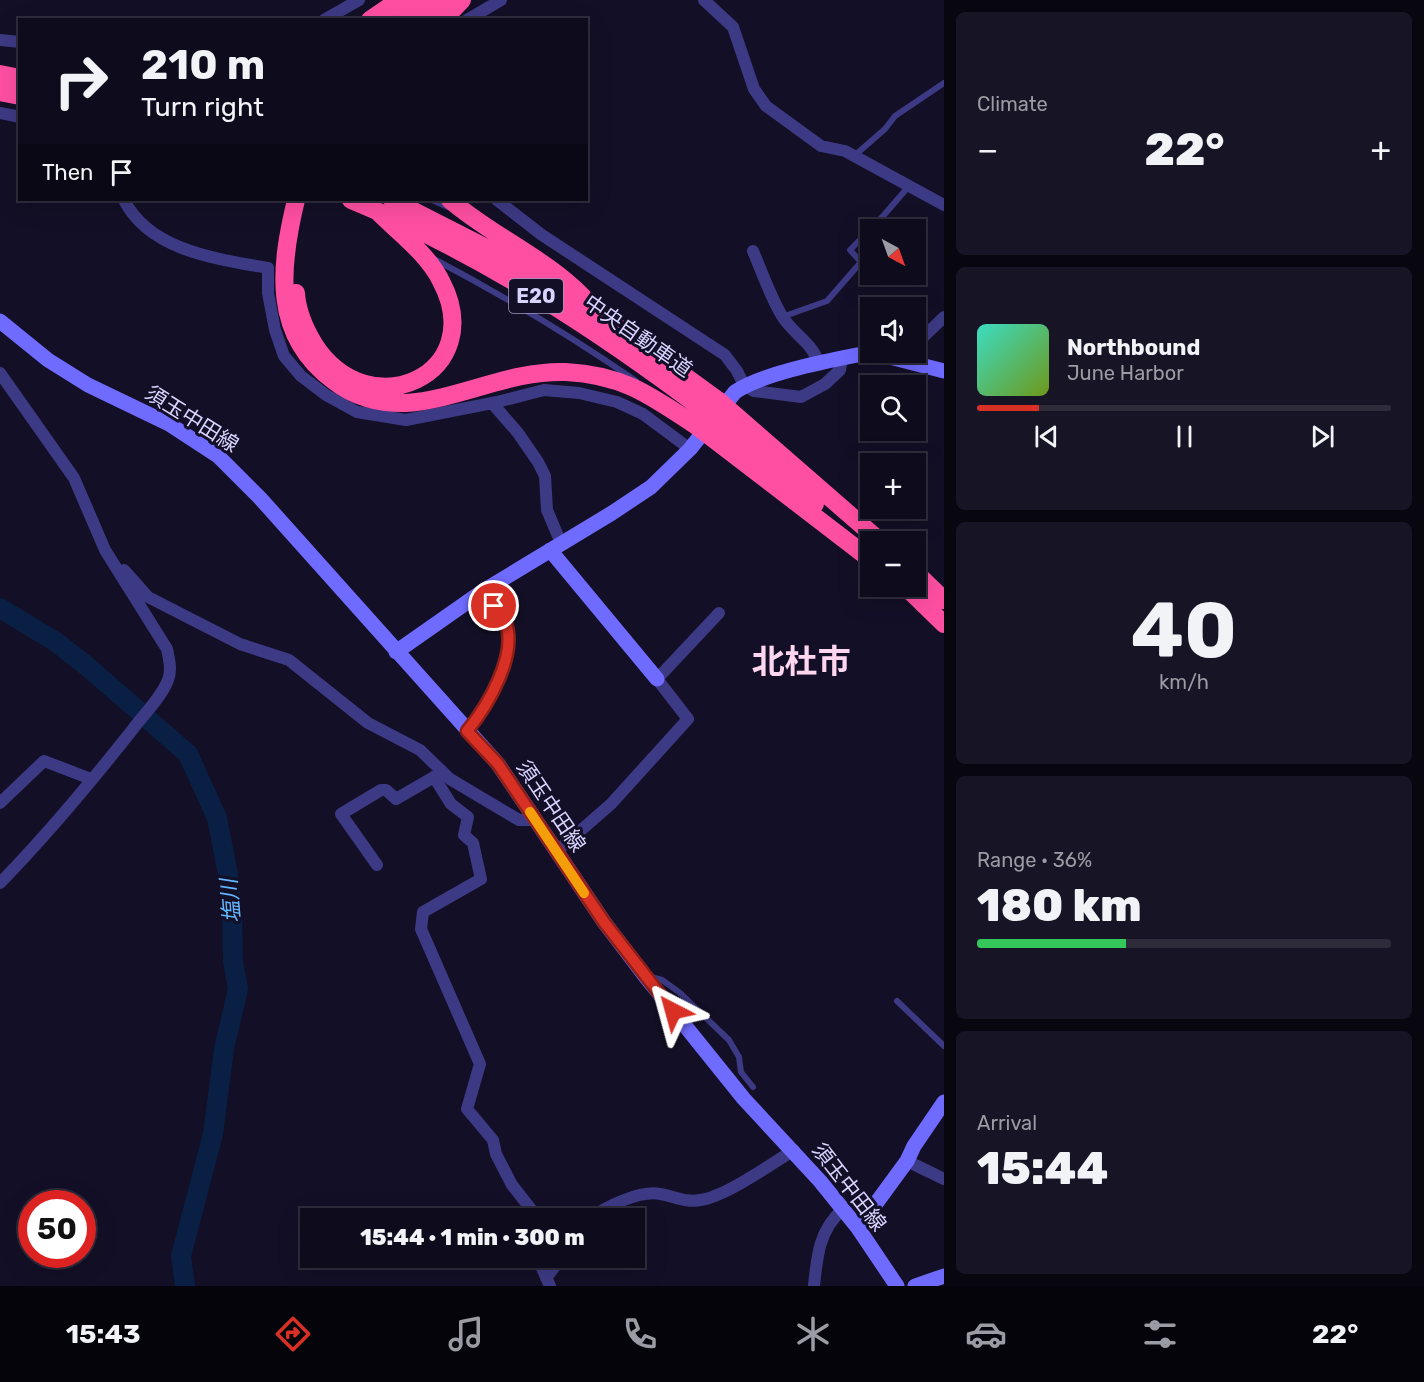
<!DOCTYPE html>
<html lang="en">
<head>
<meta charset="utf-8">
<style>
	body { margin:0; font-family:Rubik,"Noto Sans JP",sans-serif; background:#171425; color:#f1f3f6; height:100vh; display:flex; flex-direction:column; font-size:22px; white-space:nowrap }
	* { box-sizing:border-box; margin:0 }
	p { font-size:20px; color:#9b9ba3 }
	.icon { flex:none; width:33px; height:33px; fill:none; stroke:currentColor; stroke-width:2; stroke-linecap:round; stroke-linejoin:round }
	.map { position:relative; flex:1; overflow:hidden }
	.side { display:flex; flex-direction:column; gap:12px; padding:12px; background:#08060f; width:480px }
	.side>* { flex:none }
	.guide { position:absolute; left:18px; top:18px; width:570px; height:183px; border-radius:0px; box-shadow:0 6px 24px #0002,0 0 0 2px #2e2b3b; background:#0e0b1c; color:#f1f3f6; overflow:hidden }
	.needle { width:39px; rotate:139deg }
	.buttons { position:absolute; left:860px; top:219px; display:grid; gap:12px }
	.buttons a { display:grid; place-items:center; width:66px; height:66px; border-radius:0px; background:#0e0b1c; box-shadow:0 6px 24px #0002,0 0 0 2px #2e2b3b; font-size:30px }
	.speed { position:absolute; left:18px; top:1190px; display:flex; gap:12px; font-size:30px; font-weight:700; text-align:center }
	.speed>* { display:grid; place-content:center; width:78px; height:78px; border-radius:50%; background:#0e0b1c; box-shadow:0 6px 24px #0002,0 0 0 2px #2e2b3b; line-height:1 }
	.speed .limit { border:9px solid #d22; background:#fff; color:#111 }
	.pin { position:absolute; display:grid; place-items:center; width:51px; height:51px; color:#fff; margin:-26px; border:3px solid #fff; border-radius:50%; box-shadow:0 2px 6px #0007 }
	.me { position:absolute; width:66px; margin:-33px; rotate:321deg; stroke-linejoin:round; filter:drop-shadow(0 0 4px #0008) }
	.turn { display:flex; align-items:center; gap:21px; height:126px; padding:0 24px; font-size:27px }
	.turn .icon { width:78px; height:78px; stroke-width:2.5 }
	.turn b { display:block; font-size:42px; line-height:51px }
	.then { display:flex; align-items:center; height:57px; padding:0 24px; background:#0003; gap:12px; font-size:22px }
	.big { font-size:45px; font-weight:800; line-height:1.1 }
	.side .tile { flex:1; display:flex; flex-direction:column; justify-content:center; gap:9px; min-width:0; padding:0 21px; border-radius:9px; background:#171425 }
	.side .dial { align-items:center; gap:0 }
	.dial b { font-size:78px; line-height:1 }
	.song { display:flex; align-items:center; gap:18px }
	.cover { width:72px; height:72px; border-radius:9px; background:linear-gradient(135deg,hsl(170 70% 55%),hsl(80 70% 35%)) }
	.played { height:6px; border-radius:3px; background:linear-gradient(90deg,#d93025 15%,#2e2b3b 15%) }
	.keys { display:flex; justify-content:space-around; direction:ltr }
	.heat { display:flex; justify-content:space-between; align-items:center; font-size:33px; direction:ltr }
	.charge { height:9px; border-radius:4px; background:linear-gradient(90deg,#34c759 36%,#2e2b3b 0) }
	.trip { position:absolute; left:300px; top:1208px; width:345px; height:60px; border-radius:0px; background:#0e0b1c; box-shadow:0 6px 24px #0002,0 0 0 2px #2e2b3b; font-weight:800; line-height:60px; text-align:center }
	.menu { display:flex; height:96px; justify-content:space-around; align-items:center; background:#06040b; color:#9b9ba3 }
	.menu .icon { width:42px; height:42px }
	.menu .selected { color:#d93025 }
	.menu b { font-size:27px; color:#f1f3f6 }
	main { display:flex; flex:1; min-height:0 }
	.map>svg:first-child { display:block }
</style>
</head>
<body>
<main>
<div class="map">
<svg width="944" height="1286" viewBox="0 0 944 1286">
	<rect width="100%" height="100%" fill="#130f26"/>
	<g fill="none" stroke-linecap="round" stroke-linejoin="round">
		<path stroke="#0a1f44" stroke-width="20" d="M0,608L56,642L88,667L188,754L217,818L228,874L232,908L233,961L238,989L224,1049L213,1134L181,1256L185,1286"/>
		<path stroke="#3d3a85" stroke-width="6" d="M854,156L885,129L895,116L944,83
			M432,200L448,207
			M434,259C504,296 571,336 636,381
			M782,317L827,301L861,262L850,250L884,215L909,186
			M651,977L662,980L680,993L729,1040L739,1057L741,1072L753,1087
			M897,1001L944,1046"/>
		<path stroke="#3d3a85" stroke-width="12" d="M704,0L733,27L754,89L766,106L821,146L845,151L944,205
			M324,20L359,0
			M467,20L501,0
			M0,40L20,42
			M0,113L20,117
			M124,200C150,251 217,259 268,268V293L275,330L284,356L301,376L326,395L357,412L406,420L497,402L544,390L579,393L617,402L643,414L690,449
			M497,200L542,235L725,355L737,371L744,385L754,391L801,397L825,384L840,370L842,358
			M753,251C762,272 770,296 782,316C793,334 813,343 819,364
			M915,345L944,317
			M0,373L74,478L105,550L167,649C169,659 172,670 168,680C161,698 144,714 133,729C91,782 47,835 0,883
			M492,403L518,433L538,462L545,476L547,510L561,543
			M124,570L148,597L240,644L289,660L368,723L420,750L450,779L519,820H535
			M467,731C487,706 519,654 505,621C500,611 490,600 483,591
			M441,770L434,777L451,804L468,817L464,835L473,843L481,879L423,912L421,929L480,1064L467,1109L493,1140L496,1154L512,1185L534,1213L536,1218
			M0,803L44,761L91,779
			M556,852L611,804L688,719L657,679L719,613
			M377,865L341,814L381,790H386L396,799L434,777
			M907,1161L944,1179
			M592,1218C605,1206 642,1190 660,1194C674,1196 685,1203 700,1200C725,1197 771,1164 794,1150
			M537,1257L550,1286
			M546,1278L562,1257
			M814,1286C817,1256 819,1230 843,1209"/>
		<path stroke="#6f6bff" stroke-width="15" d="M0,321L48,360L88,385L169,424L218,456L260,498L498,764L604,922L645,976L744,1099L820,1181L858,1228L897,1286
			M550,550L657,679
			M396,652L483,591L612,513L651,487L690,449L735,392C763,373 827,361 862,354H878L944,371
			M858,1228L907,1161L914,1146L944,1102
			M915,1286L944,1276"/>
		<path stroke="#ff4fa3" stroke-width="18" d="M370,20L399,0
			M400,20L420,0
			M417,20L434,5L443,0
			M443,20L462,0
			M0,74L20,78
			M0,92L20,96
			M296,200C280,266 271,335 334,381C354,397 380,404 406,403C461,399 510,370 566,372C624,375 651,396 698,427
			M351,200C480,253 598,330 709,414
			M392,200L504,257L602,316L719,401
			M450,200C492,236 545,258 583,297
			M296,293C297,311 305,329 314,344C369,430 490,374 441,281C427,253 398,232 376,210
			M915,572L944,600
			M905,586L944,624"/>
		<path stroke="#ff4fa3" stroke-width="18" d="M719,401L881,542
			M709,414L771,464L815,504
			M698,427L870,559"/>
	</g>
	<g fill="none" stroke-linecap="round" stroke-linejoin="round">
		<defs>
			<path id="route" d="M494,606C497,611 502,616 505,621C519,654 487,707 467,731L498,764L604,922L673,1011"/>
		</defs>
		<use href="#route" stroke="#8d1f18" stroke-width="15"/>
		<use href="#route" stroke="#d93025" stroke-width="10"/>
		<path stroke="#f59e0b" stroke-width="10" d="M530,812L584,893"/>
	</g>
	<g text-anchor="middle" stroke-width="6" stroke-linejoin="round" paint-order="stroke">
		<rect fill="#130f26" stroke="#9e99be" stroke-width="1.5" x="509" y="279" width="54" height="34" rx="4.5"/>
		<g font-size="20" font-weight="bold" fill="#d9d4ff">
			<text x="536" y="303">E20</text>
		</g>
		<g font-size="21" fill="#d9d4ff" stroke="#130f26">
			<text transform="translate(638 336) rotate(35)" y="7">中央自動車道</text>
			<text transform="translate(192 419) rotate(32)" y="7">須玉中田線</text>
			<text transform="translate(551 806) rotate(56)" y="7">須玉中田線</text>
			<text transform="translate(849 1187) rotate(52)" y="7">須玉中田線</text>
		</g>
		<g font-size="22" font-style="italic" fill="#62b6ff" stroke="#130f26">
			<text transform="translate(230 901) rotate(-95)" y="8">塩川</text>
		</g>
		<g font-size="33" font-weight="bold" fill="#ffd6f0" stroke="#130f26">
			<text x="801" y="673">北杜市</text>
		</g>
	</g>
</svg>
<div class="buttons">
<a><svg class="needle" viewBox="-14 -14 28 28"><path d="M0-13l5 13h-10z" fill="#e53935"/><path d="M0 13l5-13h-10z" fill="#9b9ba3"/></svg></a>
<a><svg class="icon" aria-label="sound" viewBox="0 0 24 24"><path d="M4 9h4l5-4v14l-5-4H4zM17 9q2 3 0 6"/></svg></a>
<a><svg class="icon" aria-label="search" viewBox="0 0 24 24"><circle cx="10" cy="10" r="6"/><path d="M15 15l6 6"/></svg></a>
<a>+</a>
<a>−</a>
</div>
<div class="speed"><div class="limit">50</div></div>
<div class="pin" style="left:494px;top:606px;background:#d93025"><svg class="icon" aria-label="arrive" viewBox="0 0 24 24"><path d="M6 21V4h12l-3 4 3 4H6"/></svg></div>
<svg class="me" style="left:673px;top:1011px" viewBox="-20 -20 40 40"><path d="M0-17L14 15 0 8-14 15z" fill="#d93025" stroke="#fff" stroke-width="4"/></svg>
<div class="trip">15:44 · 1 min · 300 m</div>
<div class="guide">
<div class="turn"><svg class="icon" aria-label="right" viewBox="0 0 24 24"><path d="M7 20v-9h11M14 6l5 5-5 5"/></svg><div><b>210 m</b>Turn right</div></div>
<div class="then">Then<svg class="icon" aria-label="arrive" viewBox="0 0 24 24"><path d="M6 21V4h12l-3 4 3 4H6"/></svg></div>
</div>
</div>
<section class="side">
<div class="tile"><p>Climate</p>
<div class="heat"><a>−</a><b class="big">22°</b><a>+</a></div>
</div>
<div class="tile">
<div class="song"><i class="cover"></i><div><b>Northbound</b><p>June Harbor</p></div></div>
<div class="played"></div>
<div class="keys"><svg class="icon" aria-label="previous" viewBox="0 0 24 24"><path d="M18 5L8 12l10 7zM5 5v14"/></svg><svg class="icon" aria-label="pause" viewBox="0 0 24 24"><path d="M8 5v14M16 5v14"/></svg><svg class="icon" aria-label="next" viewBox="0 0 24 24"><path d="M6 5l10 7-10 7zM19 5v14"/></svg></div>
</div>
<div class="tile dial"><b>40</b><p>km/h</p></div>
<div class="tile"><p>Range · 36%</p><b class="big">180 km</b><div class="charge"></div></div>
<div class="tile"><p>Arrival</p><b class="big">15:44</b></div>
</section>
</main>
<nav class="menu">
<b>15:43</b>
<svg class="icon selected" aria-label="directions" viewBox="0 0 24 24"><path d="M12 3l9 9-9 9-9-9zM9 14v-3h6M13 9l2 2-2 2"/></svg>
<svg class="icon" aria-label="music" viewBox="0 0 24 24"><path d="M9 18V5l10-2v13"/><circle cx="6" cy="18" r="3"/><circle cx="16" cy="16" r="3"/></svg>
<svg class="icon" aria-label="phone" viewBox="0 0 24 24"><path d="M5 4h4l2 5-3 2q2 4 5 5l2-3 5 2v4C11 20 4 13 5 4z"/></svg>
<svg class="icon" aria-label="climate" viewBox="0 0 24 24"><path d="M12 3v18M4 7l16 10M4 17L20 7"/></svg>
<svg class="icon" aria-label="car" viewBox="0 0 24 24"><path d="M5 17H2v-5l4-1 3-4h7l3 4 3 1v5h-3M9 17h6M6 11h13"/><circle cx="7" cy="17" r="2"/><circle cx="17" cy="17" r="2"/></svg>
<svg class="icon" aria-label="filters" viewBox="0 0 24 24"><path d="M4 7h16M4 17h16"/><circle cx="9" cy="7" r="2"/><circle cx="15" cy="17" r="2"/></svg>
<b>22°</b>
</nav>
</body>
</html>
